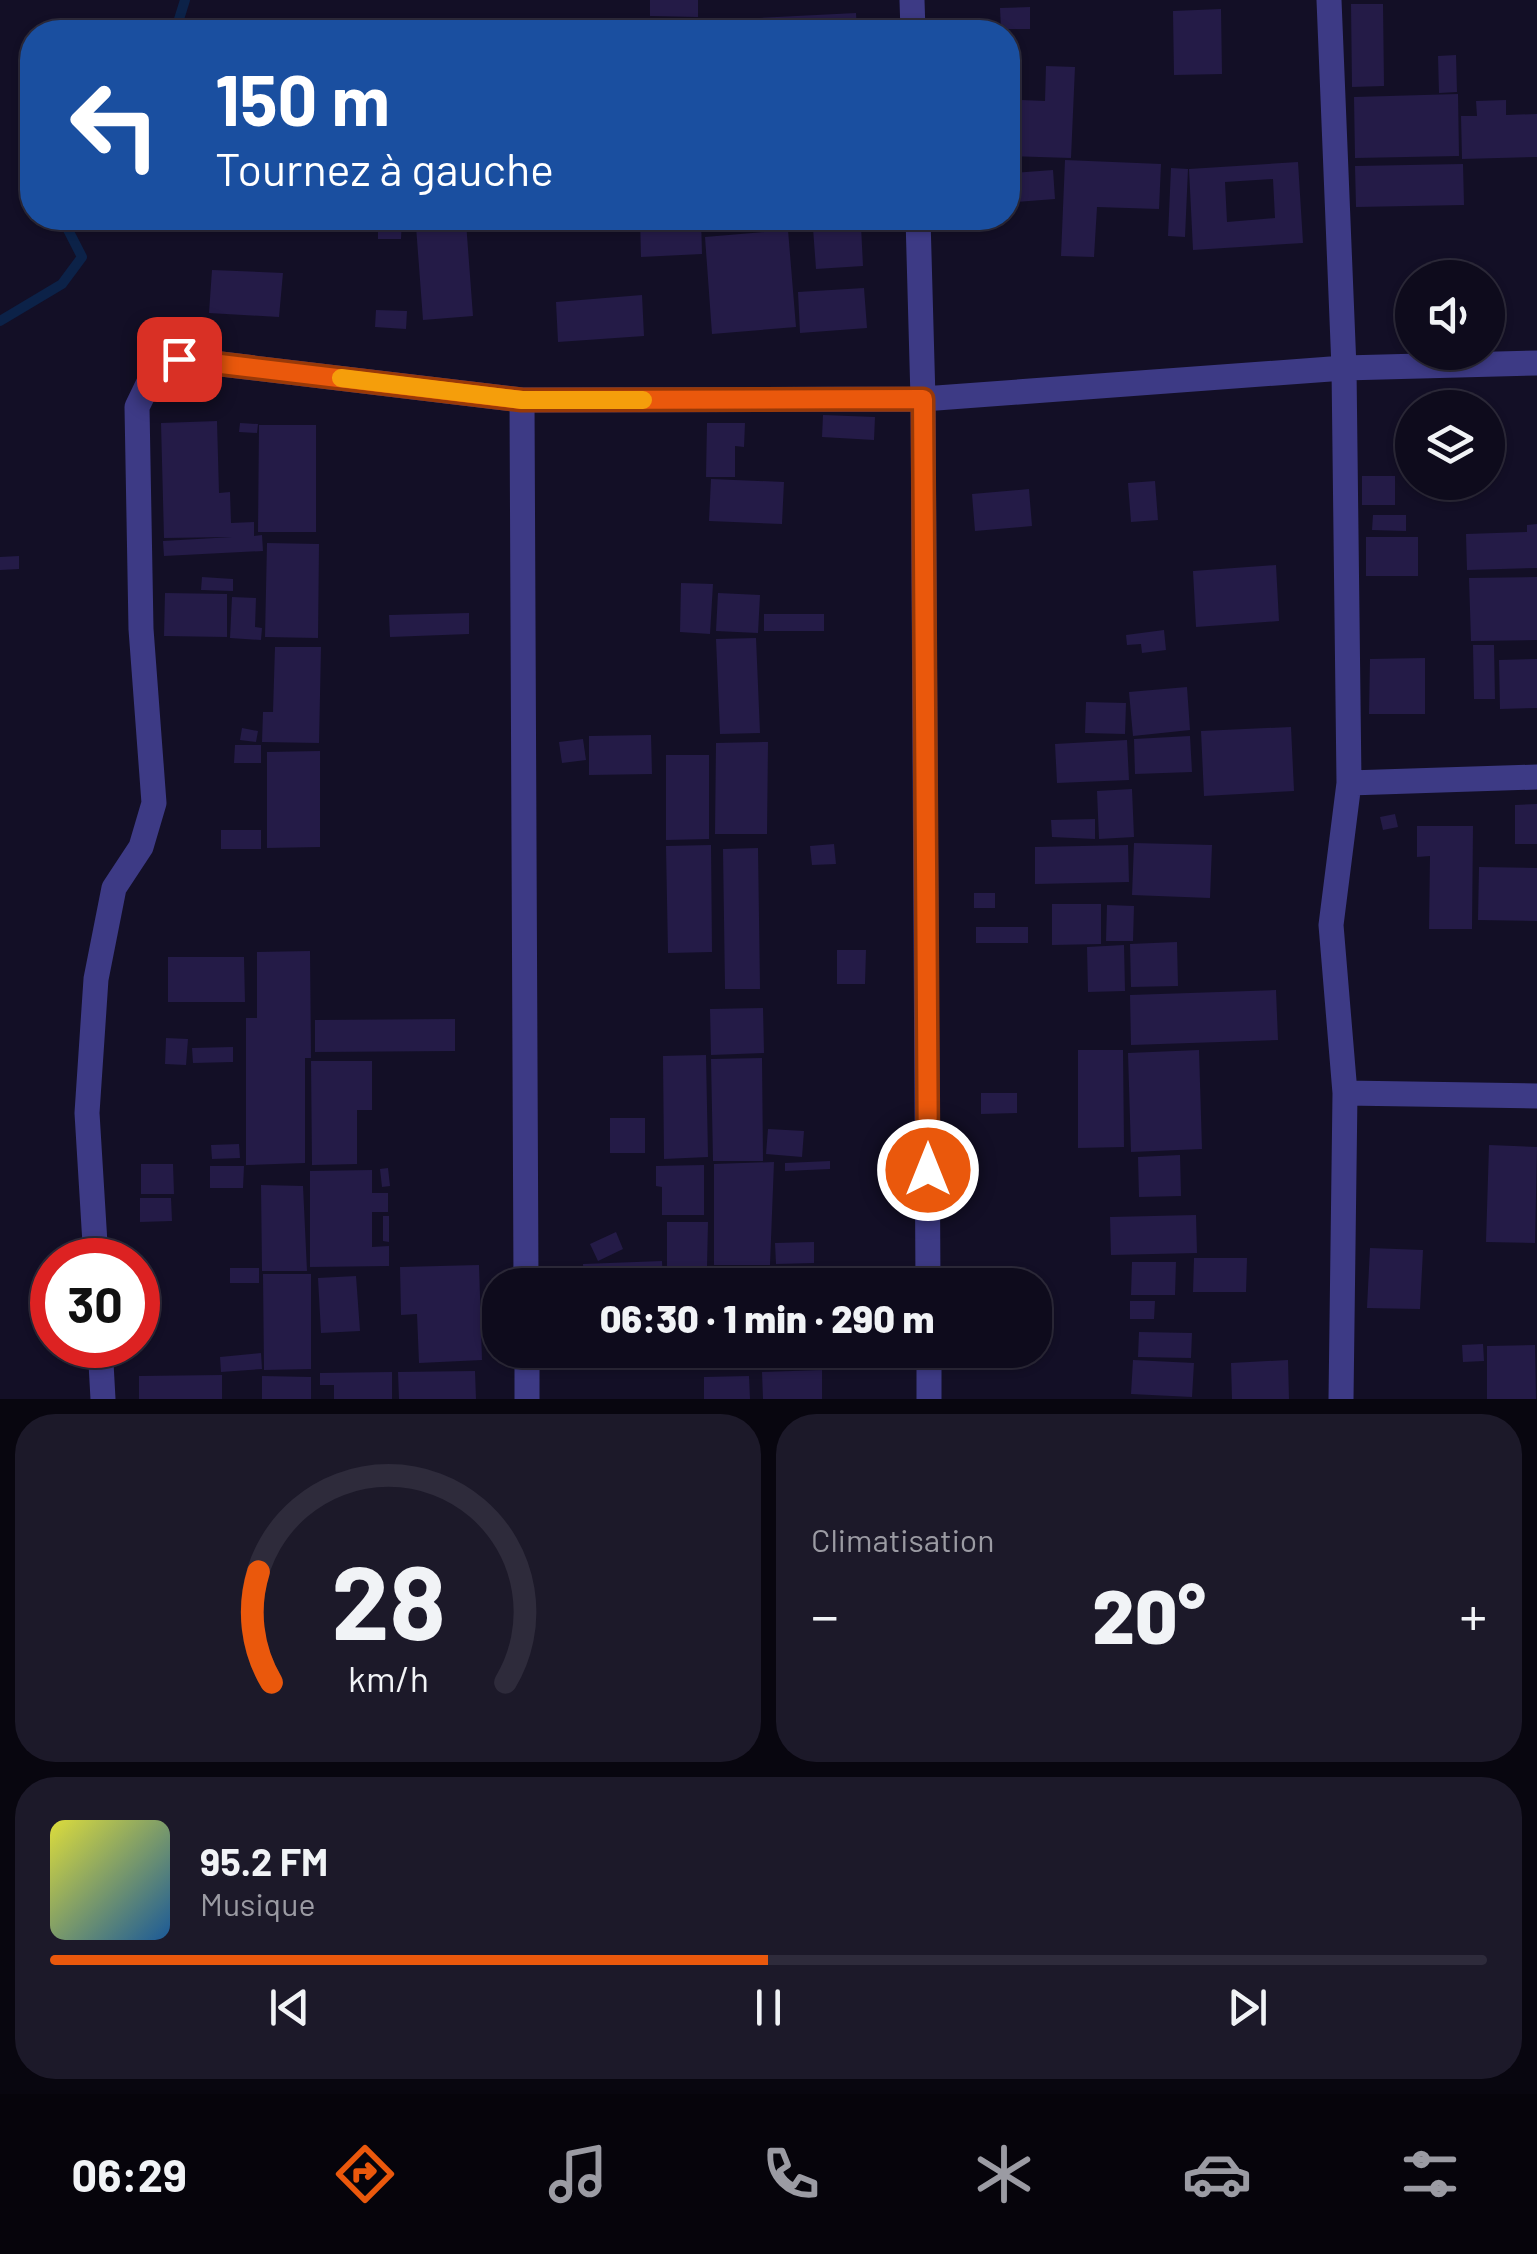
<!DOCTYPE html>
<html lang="fr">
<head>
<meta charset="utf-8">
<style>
	body { margin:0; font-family:Barlow,sans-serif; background:#1c1929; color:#f1f3f6; height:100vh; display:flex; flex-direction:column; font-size:38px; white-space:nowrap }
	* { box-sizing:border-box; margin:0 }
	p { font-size:32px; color:#9b9ba3 }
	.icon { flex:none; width:55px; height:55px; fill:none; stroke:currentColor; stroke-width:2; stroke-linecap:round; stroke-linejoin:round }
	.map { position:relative; height:1399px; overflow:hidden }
	.side { display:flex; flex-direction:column; gap:15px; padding:15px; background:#08060f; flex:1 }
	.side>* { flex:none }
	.hud { position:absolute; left:20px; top:20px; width:1000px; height:210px; border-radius:40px; box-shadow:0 2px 8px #0004,0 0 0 2px #2e2b3b; background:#1a4fa0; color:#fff; overflow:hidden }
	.fabs { position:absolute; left:1395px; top:260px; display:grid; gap:20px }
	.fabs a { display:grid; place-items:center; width:110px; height:110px; border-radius:50%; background:#0e0b1c; box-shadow:0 2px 8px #0004,0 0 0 2px #2e2b3b; font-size:50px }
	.speed { position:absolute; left:30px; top:1238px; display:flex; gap:20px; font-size:50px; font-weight:700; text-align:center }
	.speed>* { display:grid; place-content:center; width:130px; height:130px; border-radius:50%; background:#0e0b1c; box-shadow:0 2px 8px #0004,0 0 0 2px #2e2b3b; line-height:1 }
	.speed .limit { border:15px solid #d22; background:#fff; color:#111 }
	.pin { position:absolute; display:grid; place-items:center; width:85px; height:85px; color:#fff; margin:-42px; border-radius:20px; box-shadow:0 5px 15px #0006 }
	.me { position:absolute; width:110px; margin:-55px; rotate:0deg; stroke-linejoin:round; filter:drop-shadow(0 0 8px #0008) }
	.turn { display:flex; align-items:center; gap:35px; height:210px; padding:0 30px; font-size:45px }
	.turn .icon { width:130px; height:130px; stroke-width:2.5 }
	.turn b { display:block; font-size:70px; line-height:85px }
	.big { font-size:75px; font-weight:800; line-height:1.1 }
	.side .tile { flex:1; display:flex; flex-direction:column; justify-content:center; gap:15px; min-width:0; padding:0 35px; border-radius:40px; background:#1c1929 }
	.side .dial { align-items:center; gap:0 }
	.dial svg { height:260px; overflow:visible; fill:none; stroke:#2e2b3b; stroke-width:7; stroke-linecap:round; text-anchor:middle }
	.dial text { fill:#f1f3f6; stroke:none }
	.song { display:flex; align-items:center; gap:30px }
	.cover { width:120px; height:120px; border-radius:15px; background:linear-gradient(135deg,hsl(60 70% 55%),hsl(210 70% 35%)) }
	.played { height:10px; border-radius:5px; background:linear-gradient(90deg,#ea580c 50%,#2e2b3b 50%) }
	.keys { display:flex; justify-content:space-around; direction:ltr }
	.heat { display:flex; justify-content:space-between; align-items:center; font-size:55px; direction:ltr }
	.side .tiles { flex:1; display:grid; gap:15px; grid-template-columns:1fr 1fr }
	.tile:last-child { grid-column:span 2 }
	.trip { position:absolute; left:482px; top:1268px; width:570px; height:100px; border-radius:40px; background:#0e0b1c; box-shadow:0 2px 8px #0004,0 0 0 2px #2e2b3b; font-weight:800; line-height:100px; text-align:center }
	.dock { display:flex; height:160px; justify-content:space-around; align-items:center; background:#06040b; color:#9b9ba3 }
	.dock .icon { width:70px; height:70px }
	.dock .selected { color:#ea580c }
	.dock b { font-size:45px; color:#f1f3f6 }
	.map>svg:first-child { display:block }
</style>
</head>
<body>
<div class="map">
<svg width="1537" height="1399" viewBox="0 0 1537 1399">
	<rect width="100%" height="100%" fill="#130f26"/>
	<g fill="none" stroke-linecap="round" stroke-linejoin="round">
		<path stroke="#0c2248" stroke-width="10" d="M175,32L185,0
			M0,321L62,284L82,257L62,218"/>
	</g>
	<path fill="#241b47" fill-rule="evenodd" d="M650,0H698V17L650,16Z
		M1351,4H1383L1384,86L1352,87Z
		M1030,7V29H1001L1000,8Z
		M1221,9L1222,74L1174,75L1173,11Z
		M856,13L857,32H741L740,19Z
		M692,19L693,32H637V20Z
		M1456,55L1457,92L1439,93L1438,56Z
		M1046,66L1075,67L1071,158L1008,156V120H1021V100L1045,101Z
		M1458,94L1459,156L1355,158L1354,97Z
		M1506,100V115L1537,114V157L1462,159L1461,116H1477L1476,101Z
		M1065,160L1161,164L1159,209L1097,207L1094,257L1061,256Z
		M1298,162L1303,243L1193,250L1189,169ZM1273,179L1275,218L1227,222L1225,182Z
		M1463,164L1464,205L1356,207L1355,166Z
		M1171,168L1188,169L1185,237L1168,236Z
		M1053,170L1055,199L1015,202L1013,173Z
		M402,218L401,239H378V219Z
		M640,218H701L702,254L641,257Z
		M466,222L473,316L423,320L416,226Z
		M861,226L863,266L816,269L813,228Z
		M788,230L796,327L712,334L705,237Z
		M212,270L283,273L279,317L209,313Z
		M864,288L867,328L800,333L798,292Z
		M642,295L644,336L558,342L556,302Z
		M376,310L407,311L406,329L375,327Z
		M823,415L875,417L874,440L822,437Z
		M217,421L219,493L230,492L231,523L254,522V536L262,535L263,551L164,556L163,541L232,537L164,538L161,423Z
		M240,423L258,424L257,433L239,432Z
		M707,423H745L744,447L735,446V477H706Z
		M259,425H316V532H258Z
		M1362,476H1395V505H1362Z
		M711,479L784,482L782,524L709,521Z
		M1155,481L1158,520L1131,522L1128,483Z
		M1029,489L1032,526L975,531L972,494Z
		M1373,515H1406V531L1372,530Z
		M1537,524V568L1467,570L1466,534L1527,532V525Z
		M1366,537H1418V576H1366Z
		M267,543L319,544L318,638L265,637Z
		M19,556V569L0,570V557Z
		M1276,565L1279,621L1196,627L1193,571Z
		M202,577L233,579V591L201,590Z
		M1537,577V640L1471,641L1469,578Z
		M681,583L713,584L710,634L680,632Z
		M165,593L227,594V637L164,636Z
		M718,593L760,595L758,633L716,631Z
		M232,597L256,598L255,627L262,628L261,640L230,638Z
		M469,613V634L390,637L389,615Z
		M764,614H824V631H764Z
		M1164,630L1166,650L1142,653L1141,644L1127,645L1126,635Z
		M756,638L760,733L720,734L716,639Z
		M1473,645H1494L1495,699H1474Z
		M275,647H321L319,743L262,742L263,712H273Z
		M1425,658V714H1369L1370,659Z
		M1537,659V708L1500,709L1499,660Z
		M1187,687L1190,730L1133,736L1129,692Z
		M1086,702L1126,703L1125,734L1085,733Z
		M1291,727L1294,791L1204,796L1201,731Z
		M242,728L258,731L256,742L240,740Z
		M651,735L652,774L589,775V736Z
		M1190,736L1192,772L1135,774L1134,739Z
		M583,739L586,760L562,763L559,742Z
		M1127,740L1129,780L1057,783L1055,744Z
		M768,742L767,834H715L716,743Z
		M235,745H261V763H234Z
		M320,751V847L267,848V752Z
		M666,755H709V839L666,840Z
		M1132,789L1134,837L1099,839L1097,791Z
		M1537,804V844H1515V805Z
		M1395,814L1398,827L1383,830L1380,817Z
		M1095,819V839L1052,837L1051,820Z
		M1417,826H1473L1472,929H1429L1430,856L1417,857Z
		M221,830H261V849H221Z
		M1134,843L1212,845L1210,898L1132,895Z
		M834,844L836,864L812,865L810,846Z
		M711,845L712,952L668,953L666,846Z
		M1128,845L1129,882L1035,884V847Z
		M758,848L760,989H725L723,849Z
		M1479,867L1537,868V921L1478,920Z
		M974,893H995V908H974Z
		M1052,904H1101V944L1052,945Z
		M1107,905L1134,906L1133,941H1106Z
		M976,927H1028V943H976Z
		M1177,942L1178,986L1131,987L1130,944Z
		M1124,945L1125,991L1088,992L1087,947Z
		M837,950H866L865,984H837Z
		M310,951L311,1058H305V1163L246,1165V1018H257V952Z
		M168,957H244L245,1002H168Z
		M1276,990L1278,1040L1131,1045L1130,995Z
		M763,1008L764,1053L711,1055L710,1009Z
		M455,1019V1051L315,1052V1020Z
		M166,1038L188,1039L186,1065L165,1064Z
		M233,1047V1062L193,1063L192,1048Z
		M1078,1050H1123L1124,1147L1078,1148Z
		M1199,1050L1202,1149L1131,1152L1128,1053Z
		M706,1055L708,1157L664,1159L663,1056Z
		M762,1058L763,1161H713L711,1059Z
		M311,1061H372V1110H357V1164L312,1165Z
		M981,1093H1017V1113L981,1114Z
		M610,1118H645V1153H610Z
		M768,1129L804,1131L802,1157L766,1154Z
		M239,1144L240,1158L212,1159L211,1145Z
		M1489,1145L1537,1147L1535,1243L1486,1242Z
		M1180,1155L1181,1196L1139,1197L1138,1157Z
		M830,1161V1169L785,1171V1163Z
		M774,1162L770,1265H714V1164Z
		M141,1164H173L174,1194H141Z
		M704,1165V1215H662V1187L656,1186V1166Z
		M210,1166H244L243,1188H210Z
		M388,1168L390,1186L382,1187L380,1169Z
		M372,1170V1193H388V1212H372V1247L389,1246V1266L310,1267V1171Z
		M261,1185L303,1186L307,1271H262Z
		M140,1198H171L172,1221L140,1222Z
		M1196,1215L1197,1253L1111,1255L1110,1217Z
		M383,1216H389V1242L383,1241Z
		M667,1222H708L707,1267H667Z
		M616,1232L623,1249L598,1261L590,1244Z
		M814,1242V1263L776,1264L775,1243Z
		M1370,1248L1423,1250L1420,1309L1367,1308Z
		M1194,1258H1247L1246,1292H1193Z
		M662,1261L663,1285H584L583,1264Z
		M1132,1262H1176L1175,1295H1131Z
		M479,1265L482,1360L419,1363L417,1314L401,1315L400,1267Z
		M230,1268H259V1283H230Z
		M564,1270L565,1283L555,1284L554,1271Z
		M702,1270L703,1285H670L669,1273Z
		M737,1271H753L754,1285H707V1273Z
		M263,1274H311V1369L264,1370Z
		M356,1276L360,1331L321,1333L318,1278Z
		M1130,1301H1155L1154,1319H1130Z
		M1139,1332L1192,1333L1191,1358L1138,1357Z
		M1483,1344L1484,1361L1463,1362L1462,1345Z
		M1535,1345L1536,1399H1487V1346Z
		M624,1350H653L651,1367L623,1364Z
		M662,1350H707V1366L663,1369Z
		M261,1353L262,1369L221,1372L220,1357Z
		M820,1353L821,1366L797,1368V1355Z
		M1133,1360L1194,1363L1192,1397L1131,1394Z
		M1288,1360L1289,1399H1232L1231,1363Z
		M822,1370V1399H763L762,1372Z
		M475,1371L476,1399H399L398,1372Z
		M392,1372V1399H334V1385H320V1373Z
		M222,1375V1399H139V1376Z
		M262,1376L311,1377V1399H262Z
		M749,1376L750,1399H704V1377Z"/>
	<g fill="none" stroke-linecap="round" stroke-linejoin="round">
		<path stroke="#3d3a85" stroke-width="25" d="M912,0L913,32
			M1329,0L1344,368L1349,783L1331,925L1345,1093L1341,1399
			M918,218L923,399L928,1285
			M522,400L526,1285
			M1349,783L1537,777
			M1345,1093L1537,1096
			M96,1260L87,1113L96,979L114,888L141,847L154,803L141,629L137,407L151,378L179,359L522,400L923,399L1344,368L1537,363
			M100,1345L103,1399
			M527,1350V1399
			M929,1350V1399"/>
	</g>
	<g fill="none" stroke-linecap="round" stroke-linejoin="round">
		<defs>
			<path id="route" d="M179,359L522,400L923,399L928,1170"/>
		</defs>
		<use href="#route" stroke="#983908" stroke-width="25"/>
		<use href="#route" stroke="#ea580c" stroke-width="18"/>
		<path stroke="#f59e0b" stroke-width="18" d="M341,378L522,400H643"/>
	</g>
</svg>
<div class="fabs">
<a><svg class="icon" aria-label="sound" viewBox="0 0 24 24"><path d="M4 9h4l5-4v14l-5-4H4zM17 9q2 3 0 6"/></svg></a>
<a><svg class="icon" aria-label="layers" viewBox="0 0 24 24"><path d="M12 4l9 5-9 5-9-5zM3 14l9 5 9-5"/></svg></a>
</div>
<div class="speed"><div class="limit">30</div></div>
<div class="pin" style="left:179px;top:359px;background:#d93025"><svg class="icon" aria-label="arrive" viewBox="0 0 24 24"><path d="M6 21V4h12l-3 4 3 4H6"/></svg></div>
<svg class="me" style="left:928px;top:1170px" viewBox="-20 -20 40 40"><circle r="17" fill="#ea580c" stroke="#fff" stroke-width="3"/><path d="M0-11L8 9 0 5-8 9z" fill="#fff"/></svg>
<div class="trip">06:30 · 1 min · 290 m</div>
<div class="hud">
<div class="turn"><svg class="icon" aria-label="left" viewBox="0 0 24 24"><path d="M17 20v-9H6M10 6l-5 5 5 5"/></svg><div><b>150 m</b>Tournez à gauche</div></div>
</div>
</div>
<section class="side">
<div class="tiles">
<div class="tile dial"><svg viewBox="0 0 100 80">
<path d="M14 69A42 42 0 1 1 86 69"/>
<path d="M14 69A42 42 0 0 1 10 35" stroke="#ea580c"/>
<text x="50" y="56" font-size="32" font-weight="700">28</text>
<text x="50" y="72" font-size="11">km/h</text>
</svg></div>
<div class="tile"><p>Climatisation</p>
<div class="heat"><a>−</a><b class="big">20°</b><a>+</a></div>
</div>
<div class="tile">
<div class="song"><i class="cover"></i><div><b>95.2 FM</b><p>Musique</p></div></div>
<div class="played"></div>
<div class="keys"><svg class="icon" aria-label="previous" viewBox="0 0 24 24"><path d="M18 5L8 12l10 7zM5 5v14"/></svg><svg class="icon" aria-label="pause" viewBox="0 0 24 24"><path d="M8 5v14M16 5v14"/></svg><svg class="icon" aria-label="next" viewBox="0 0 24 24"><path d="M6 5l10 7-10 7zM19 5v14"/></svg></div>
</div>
</div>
</section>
<nav class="dock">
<b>06:29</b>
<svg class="icon selected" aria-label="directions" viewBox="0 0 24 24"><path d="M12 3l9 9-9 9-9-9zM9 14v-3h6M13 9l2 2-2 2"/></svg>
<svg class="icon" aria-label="music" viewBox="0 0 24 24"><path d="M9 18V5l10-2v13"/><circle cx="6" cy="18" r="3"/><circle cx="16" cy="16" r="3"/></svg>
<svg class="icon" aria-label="phone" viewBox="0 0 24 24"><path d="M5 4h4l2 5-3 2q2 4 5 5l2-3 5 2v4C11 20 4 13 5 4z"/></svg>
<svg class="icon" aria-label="climate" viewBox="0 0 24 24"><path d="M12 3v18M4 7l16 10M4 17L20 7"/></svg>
<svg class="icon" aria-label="car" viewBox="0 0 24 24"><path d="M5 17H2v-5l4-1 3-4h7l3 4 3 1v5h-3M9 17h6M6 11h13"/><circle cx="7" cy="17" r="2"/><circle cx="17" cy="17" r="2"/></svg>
<svg class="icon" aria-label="filters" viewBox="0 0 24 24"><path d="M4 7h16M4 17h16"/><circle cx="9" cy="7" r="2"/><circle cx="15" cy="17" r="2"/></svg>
</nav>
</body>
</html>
